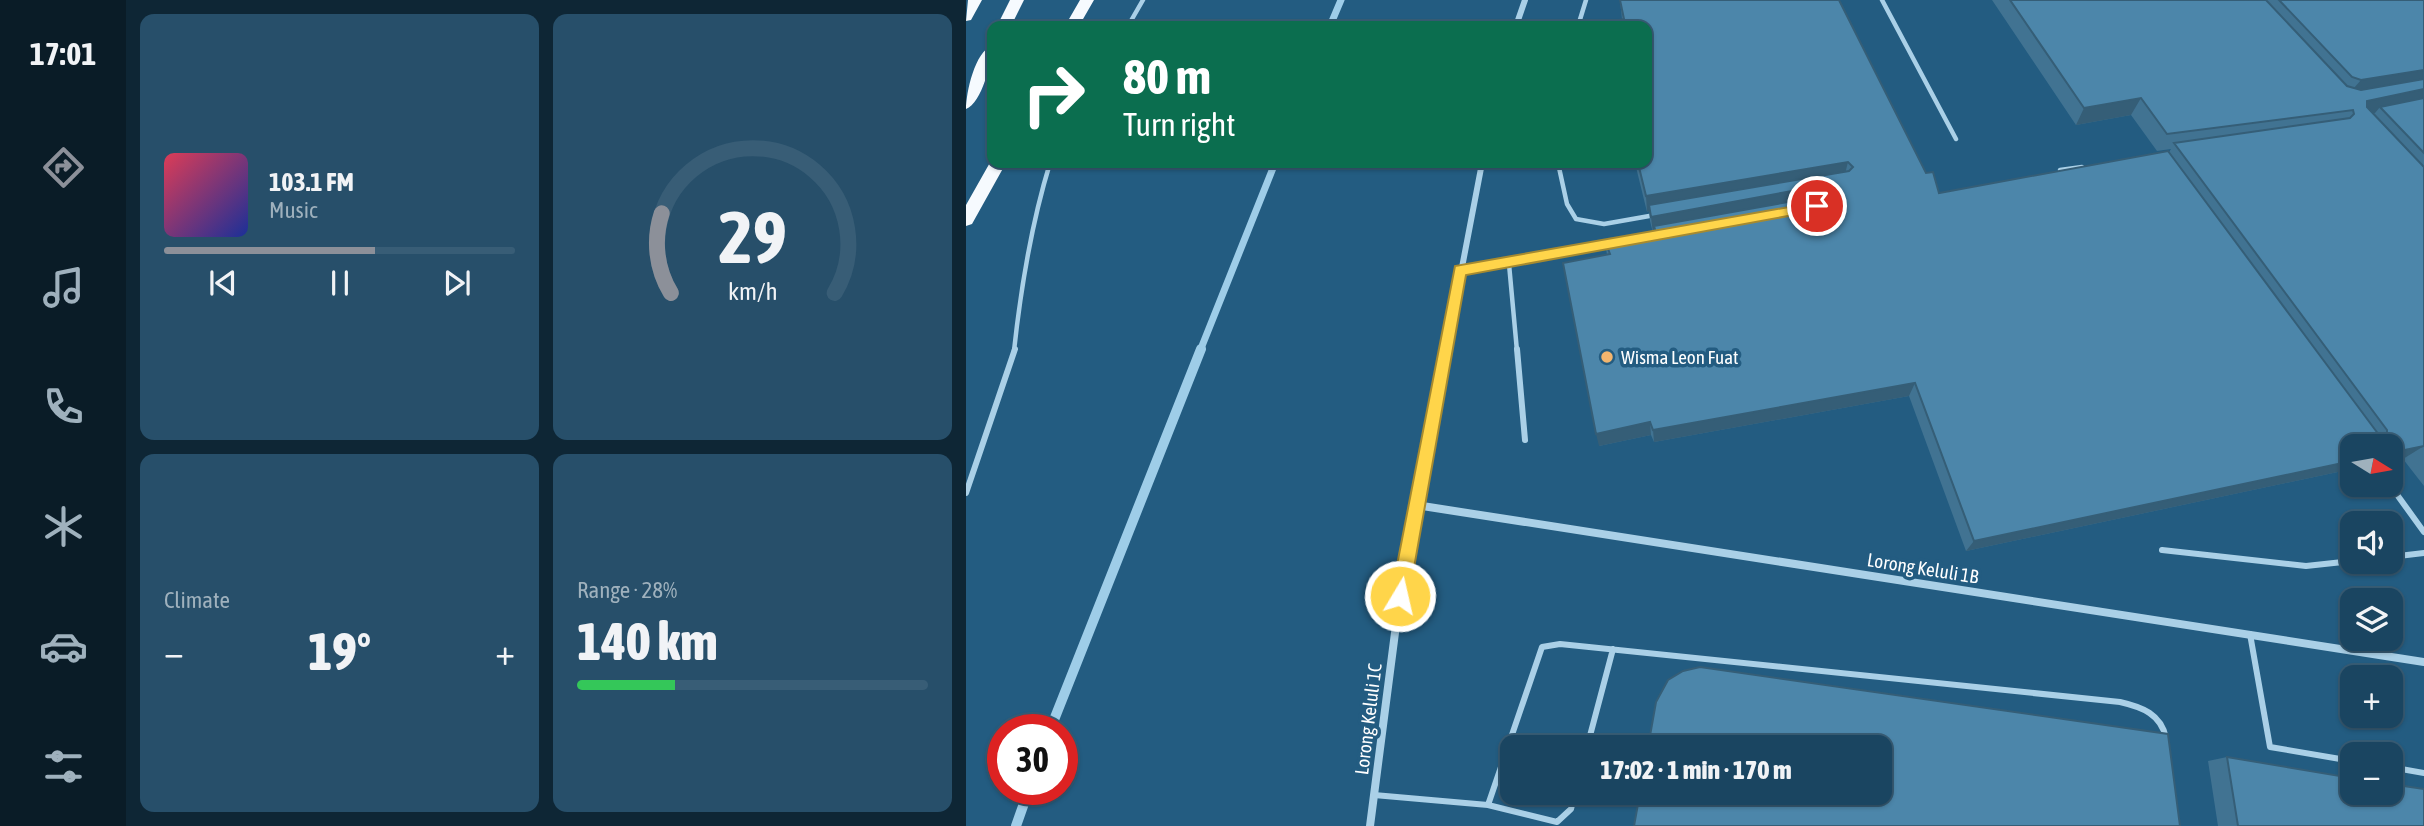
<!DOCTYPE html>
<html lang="en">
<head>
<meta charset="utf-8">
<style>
	body { margin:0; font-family:"Asap Condensed",sans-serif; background:#274f6a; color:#f1f3f6; height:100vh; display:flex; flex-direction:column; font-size:26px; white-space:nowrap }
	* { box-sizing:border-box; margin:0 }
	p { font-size:23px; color:#9fb1bd }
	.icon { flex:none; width:38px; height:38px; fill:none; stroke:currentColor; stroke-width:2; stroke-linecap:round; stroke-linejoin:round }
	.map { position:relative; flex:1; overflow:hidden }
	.panel { display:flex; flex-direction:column; gap:14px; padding:14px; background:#0e2635; width:840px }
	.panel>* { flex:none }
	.top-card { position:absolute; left:21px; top:21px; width:665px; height:147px; border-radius:14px; box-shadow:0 2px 5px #0004,0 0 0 2px #385d76; background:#0b6e4f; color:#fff; overflow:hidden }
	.needle { width:46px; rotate:101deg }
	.tools { position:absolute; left:1374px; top:434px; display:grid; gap:14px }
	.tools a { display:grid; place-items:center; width:63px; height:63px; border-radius:14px; background:#1a4561; box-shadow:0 2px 5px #0004,0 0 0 2px #385d76; font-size:35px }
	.speed { position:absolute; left:21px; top:714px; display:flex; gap:14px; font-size:35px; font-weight:700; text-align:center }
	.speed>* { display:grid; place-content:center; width:91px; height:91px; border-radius:50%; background:#1a4561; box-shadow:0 2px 5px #0004,0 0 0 2px #385d76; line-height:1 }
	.speed .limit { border:10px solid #d22; background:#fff; color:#111 }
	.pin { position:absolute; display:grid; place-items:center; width:60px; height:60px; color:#fff; margin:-30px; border:4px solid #fff; border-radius:50%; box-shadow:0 2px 7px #0007 }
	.me { position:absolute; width:77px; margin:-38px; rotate:9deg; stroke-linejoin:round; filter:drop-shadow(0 0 5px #0008) }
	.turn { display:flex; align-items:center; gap:24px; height:147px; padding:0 21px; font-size:32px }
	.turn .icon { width:91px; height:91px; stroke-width:2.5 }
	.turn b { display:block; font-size:49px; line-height:60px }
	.big { font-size:52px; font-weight:800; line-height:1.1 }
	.panel .widget { flex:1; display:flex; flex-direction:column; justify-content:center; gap:10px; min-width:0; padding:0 24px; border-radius:14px; background:#274f6a }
	.panel .dial { align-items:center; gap:0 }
	.dial svg { height:182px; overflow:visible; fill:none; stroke:#385d76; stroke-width:7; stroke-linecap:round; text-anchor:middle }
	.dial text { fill:#f1f3f6; stroke:none }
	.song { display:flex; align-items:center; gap:21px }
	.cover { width:84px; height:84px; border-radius:10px; background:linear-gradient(135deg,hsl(350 70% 55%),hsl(230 70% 35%)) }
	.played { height:7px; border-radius:4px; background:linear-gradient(90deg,#8c9099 60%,#385d76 60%) }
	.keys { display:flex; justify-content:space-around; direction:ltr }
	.heat { display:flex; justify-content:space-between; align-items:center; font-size:38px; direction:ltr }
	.charge { height:10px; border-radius:5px; background:linear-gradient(90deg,#34c759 28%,#385d76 0) }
	.panel .tiles { flex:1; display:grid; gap:14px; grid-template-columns:repeat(2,1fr) }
	.trip { position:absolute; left:534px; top:735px; width:392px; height:70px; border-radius:14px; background:#1a4561; box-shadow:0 2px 5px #0004,0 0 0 2px #385d76; font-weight:800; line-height:70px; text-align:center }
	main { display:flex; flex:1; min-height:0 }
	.tabs { display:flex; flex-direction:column; width:126px; justify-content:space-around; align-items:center; background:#0a1c27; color:#9fb1bd }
	.tabs .icon { width:49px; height:49px }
	.tabs .active { color:#8c9099 }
	.tabs b { font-size:32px; color:#f1f3f6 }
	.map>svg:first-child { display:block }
</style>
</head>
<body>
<main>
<nav class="tabs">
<b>17:01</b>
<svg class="icon active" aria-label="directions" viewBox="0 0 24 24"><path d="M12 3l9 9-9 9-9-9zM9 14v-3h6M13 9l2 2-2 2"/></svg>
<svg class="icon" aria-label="music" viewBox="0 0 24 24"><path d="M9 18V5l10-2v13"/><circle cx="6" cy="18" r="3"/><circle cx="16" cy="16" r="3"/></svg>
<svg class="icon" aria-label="phone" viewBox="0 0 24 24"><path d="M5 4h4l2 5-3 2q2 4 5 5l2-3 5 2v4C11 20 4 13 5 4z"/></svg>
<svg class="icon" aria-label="climate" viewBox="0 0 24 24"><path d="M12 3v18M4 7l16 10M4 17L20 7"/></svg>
<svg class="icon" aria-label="car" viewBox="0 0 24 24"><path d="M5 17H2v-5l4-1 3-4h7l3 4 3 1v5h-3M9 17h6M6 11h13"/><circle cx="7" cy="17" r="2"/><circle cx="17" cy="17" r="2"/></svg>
<svg class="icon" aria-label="filters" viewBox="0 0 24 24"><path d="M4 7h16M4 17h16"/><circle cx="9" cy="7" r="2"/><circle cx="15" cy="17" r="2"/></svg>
</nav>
<section class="panel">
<div class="tiles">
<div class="widget">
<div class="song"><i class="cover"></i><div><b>103.1 FM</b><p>Music</p></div></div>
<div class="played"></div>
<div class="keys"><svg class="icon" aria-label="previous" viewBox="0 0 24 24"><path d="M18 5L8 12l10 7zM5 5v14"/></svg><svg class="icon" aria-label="pause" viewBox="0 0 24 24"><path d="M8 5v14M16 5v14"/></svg><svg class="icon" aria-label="next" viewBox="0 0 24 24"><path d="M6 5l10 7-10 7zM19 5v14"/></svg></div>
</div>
<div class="widget dial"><svg viewBox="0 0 100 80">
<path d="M14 69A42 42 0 1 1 86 69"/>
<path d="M14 69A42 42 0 0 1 10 34" stroke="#8c9099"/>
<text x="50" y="56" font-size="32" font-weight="700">29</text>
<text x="50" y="72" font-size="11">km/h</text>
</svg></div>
<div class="widget"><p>Climate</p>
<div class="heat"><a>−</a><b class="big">19°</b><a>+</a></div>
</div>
<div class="widget"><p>Range · 28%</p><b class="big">140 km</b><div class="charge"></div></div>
</div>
</section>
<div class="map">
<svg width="1458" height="826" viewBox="0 0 1458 826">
	<rect width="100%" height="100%" fill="#235c81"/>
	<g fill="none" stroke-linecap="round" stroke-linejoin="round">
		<path stroke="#9ecde8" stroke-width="7" d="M364,26L375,0
			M234,351L309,163"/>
		<path stroke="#9ecde8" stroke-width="10" d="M84,730L235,349
			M50,826L63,789"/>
		<path stroke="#aad0e7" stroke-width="4.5" d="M916,0L990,139
			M162,26L177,0
			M612,26L620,0
			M592,163L601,204L610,219L638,224L689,215
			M1094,170L1116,167
			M543,264L551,351
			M494,270L646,245
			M48,351C55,286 65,225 84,163"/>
		<path stroke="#aad0e7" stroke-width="6" d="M551,349L559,440
			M1424,485L1458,532
			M0,493L49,349
			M1196,550L1340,566L1386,561
			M1424,557L1458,553
			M1284,634L1304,747L1386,761
			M621,747L647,649
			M1424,767L1458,773
			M408,795L522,805L591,822L605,809L609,793
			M522,805L576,647L594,644L1154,702C1176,707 1195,714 1200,738"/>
		<path stroke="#aad0e7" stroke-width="6" d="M550,26L559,0
			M480,351L516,163"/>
		<path stroke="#aad0e7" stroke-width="8" d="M450,505L1458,662
			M404,826L437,571L480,349"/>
		<path fill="#f6fafe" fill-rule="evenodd" d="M2,0H16L5,20L0,21Z
			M44,0H58L45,26H31Z
			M114,0H128L113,26H99Z
			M26,46C26,61 16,103 0,109C0,93 9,51 26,46Z
			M26,159V163H40L6,224L0,226V205Z"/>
	</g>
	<path fill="#417392" d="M654,0L960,173L973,193L1203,152L1205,149L1191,151L1165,115L1110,125L1026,0H1458V486L1437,459L1386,446V469L1000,551L943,396L688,442L685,435L633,446L641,255L639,241L688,233H687L684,221L683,211L681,212L669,163H681V26H647V21L656,19Z
		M1261,757L1458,826H1252L1242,761Z"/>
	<path fill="#355e77" d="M1458,70V83L1380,97L1395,80Z
		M1458,89V103L1414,107L1409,113L1386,118L1401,101Z
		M1175,98L1165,115L1110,125L1118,108Z
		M882,162L878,178L683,205V211L681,212L680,196Z
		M853,186L850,202L688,226V232L687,233L685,217Z
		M949,383L943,396L688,442L687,430Z
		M684,422L685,435L633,446L630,434Z
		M1458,446L1437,459L1424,461V453Z
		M1386,461V469L1000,551L1008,541Z"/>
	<path fill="#4c86aa" stroke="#355e77" stroke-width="2" d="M654,0H873L960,173L967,172L973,193L1202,151L1416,439L1421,436V430L1208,143L1384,118L1388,114L1387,110L1201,134L1175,98L1118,108L1044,0H1300L1381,86L1395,90L1458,79V89L1401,101V107L1458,167V446L1424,453V446H1386V461L1008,541L949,383L687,430L684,422L630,434L597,263L644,254L639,241L690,233L688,226L855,196L859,191L853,186L685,217L683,205L883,171L887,167L882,162L680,196L672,163H681V26H649L647,21L658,19Z
		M1313,0H1458V70L1395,80L1386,77Z
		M1458,98V153L1414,107Z
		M734,667L1202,734L1214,826H668L674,793H914V747H682L690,702L702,680L717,671Z
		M1261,757L1386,778V793H1424V784L1458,789V826H1272Z"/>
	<path fill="#ffd54a" stroke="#a68a30" stroke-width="2" d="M851,202L855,203V210L500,275L443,596L440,602L434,605L427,602L425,596L489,266Z"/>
	<circle fill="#f2b56e" stroke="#235c81" stroke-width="2.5" cx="641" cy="357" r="7"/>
	<g text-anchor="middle" stroke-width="7" stroke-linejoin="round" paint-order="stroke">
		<g font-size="19" fill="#fff" stroke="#235c81" text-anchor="start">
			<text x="655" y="364">Wisma Leon Fuat</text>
		</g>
		<g font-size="19" fill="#fff" stroke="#235c81">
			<text transform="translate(957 568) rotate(9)" y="7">Lorong Keluli 1B</text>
			<text transform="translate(402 719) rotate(-83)" y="7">Lorong Keluli 1C</text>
		</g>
	</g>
</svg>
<div class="tools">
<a><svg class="needle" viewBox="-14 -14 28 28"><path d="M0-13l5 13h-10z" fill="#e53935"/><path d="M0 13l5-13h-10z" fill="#9fb1bd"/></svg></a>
<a><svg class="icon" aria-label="sound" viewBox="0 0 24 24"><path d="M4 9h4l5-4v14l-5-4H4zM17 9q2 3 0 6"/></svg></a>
<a><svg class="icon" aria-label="layers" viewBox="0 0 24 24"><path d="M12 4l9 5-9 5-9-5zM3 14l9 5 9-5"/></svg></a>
<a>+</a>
<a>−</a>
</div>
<div class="speed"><div class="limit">30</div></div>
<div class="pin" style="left:851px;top:206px;background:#d93025"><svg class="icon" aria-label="arrive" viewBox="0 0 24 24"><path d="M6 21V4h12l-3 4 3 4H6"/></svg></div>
<svg class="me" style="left:434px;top:596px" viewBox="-20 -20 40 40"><circle r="17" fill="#ffd54a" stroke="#fff" stroke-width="3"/><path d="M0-11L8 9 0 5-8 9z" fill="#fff"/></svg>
<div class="trip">17:02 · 1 min · 170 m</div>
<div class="top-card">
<div class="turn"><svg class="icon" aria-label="right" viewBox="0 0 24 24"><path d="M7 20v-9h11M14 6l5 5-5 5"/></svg><div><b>80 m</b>Turn right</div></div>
</div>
</div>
</main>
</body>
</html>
